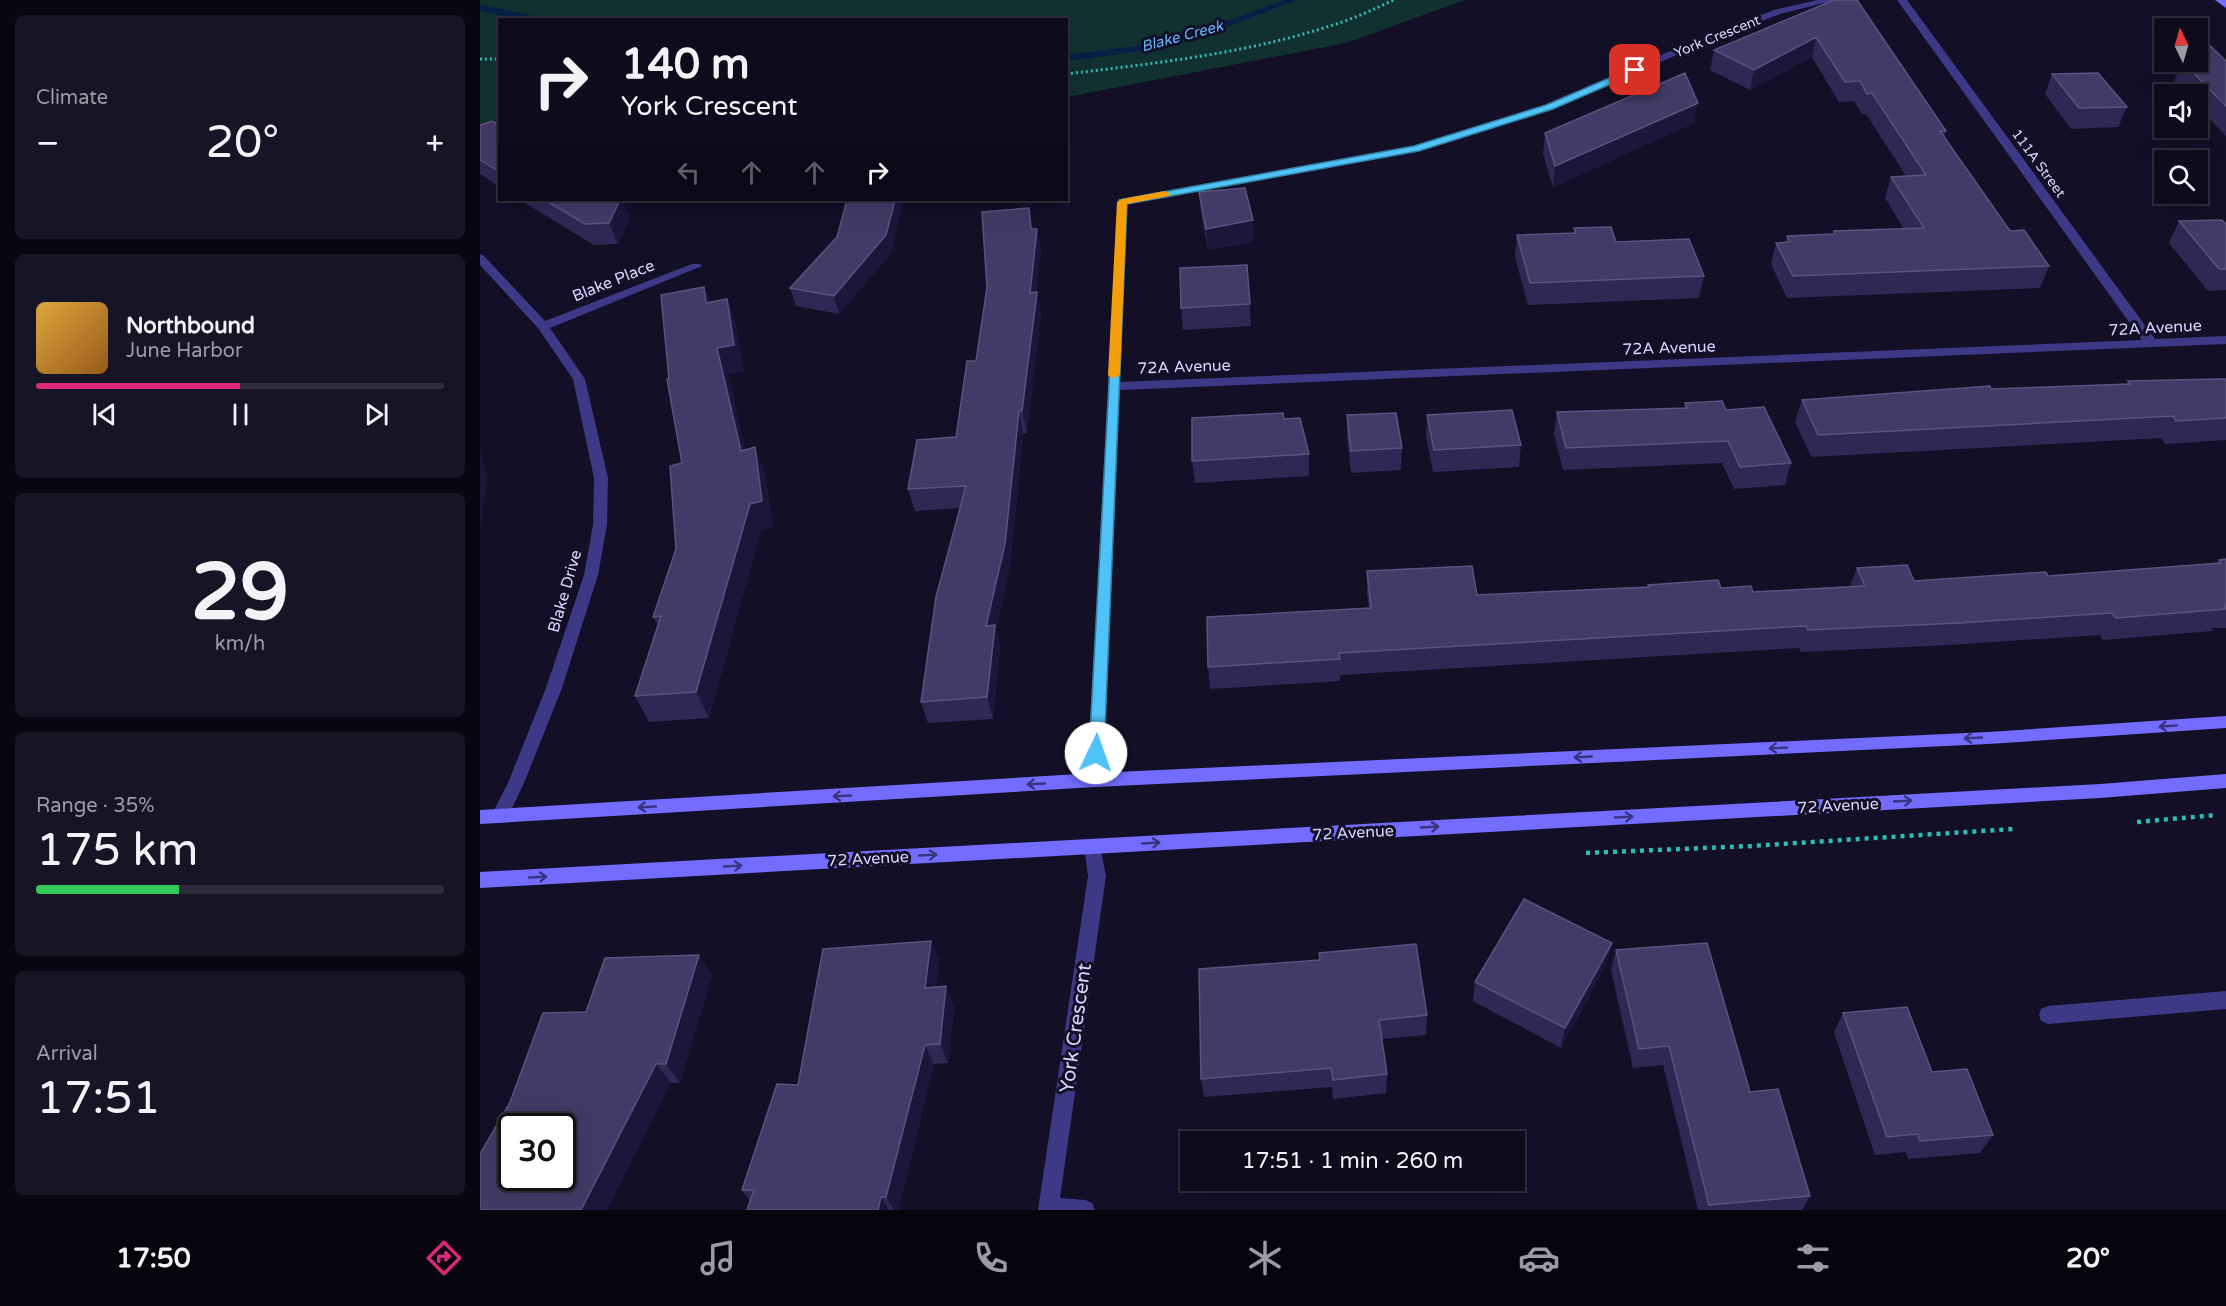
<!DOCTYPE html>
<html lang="en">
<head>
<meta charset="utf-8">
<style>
	body { margin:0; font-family:"Varela Round",sans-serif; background:#171426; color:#f1f3f6; height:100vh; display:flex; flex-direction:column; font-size:22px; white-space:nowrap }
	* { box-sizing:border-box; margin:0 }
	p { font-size:20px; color:#9b9ba4 }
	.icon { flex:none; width:33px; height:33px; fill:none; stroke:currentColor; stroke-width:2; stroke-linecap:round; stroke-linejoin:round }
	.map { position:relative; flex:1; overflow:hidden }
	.sheet { display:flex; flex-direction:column; gap:15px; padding:15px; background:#080610; width:480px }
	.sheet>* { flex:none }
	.guide { position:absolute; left:18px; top:18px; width:570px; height:183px; border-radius:0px; box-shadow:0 6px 24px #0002,0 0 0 2px #2e2b3b; background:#0e0b1d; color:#f1f3f6; overflow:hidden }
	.needle { width:39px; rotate:355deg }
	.tools { position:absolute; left:1674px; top:18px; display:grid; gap:12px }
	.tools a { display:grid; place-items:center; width:54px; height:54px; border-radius:0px; background:#0e0b1d; box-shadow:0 6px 24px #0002,0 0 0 2px #2e2b3b; font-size:30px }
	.speed { position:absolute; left:18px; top:1113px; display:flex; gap:12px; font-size:30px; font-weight:700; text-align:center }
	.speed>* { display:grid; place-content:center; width:78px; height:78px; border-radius:50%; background:#0e0b1d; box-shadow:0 6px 24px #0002,0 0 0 2px #2e2b3b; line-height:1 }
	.speed .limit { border:3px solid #111; border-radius:9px; background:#fff; color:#111 }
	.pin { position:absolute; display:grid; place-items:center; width:51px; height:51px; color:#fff; margin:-26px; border-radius:12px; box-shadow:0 3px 9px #0006 }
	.me { position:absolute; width:66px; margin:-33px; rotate:3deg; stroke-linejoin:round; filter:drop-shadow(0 0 4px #0008) }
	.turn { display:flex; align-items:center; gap:21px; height:126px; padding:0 24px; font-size:27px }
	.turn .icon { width:78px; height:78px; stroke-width:2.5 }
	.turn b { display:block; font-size:42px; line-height:51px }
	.lanes { display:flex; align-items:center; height:57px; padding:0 24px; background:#0003; justify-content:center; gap:30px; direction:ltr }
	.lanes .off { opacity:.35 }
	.big { font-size:45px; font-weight:600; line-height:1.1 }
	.sheet .tile { flex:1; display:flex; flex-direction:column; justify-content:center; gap:9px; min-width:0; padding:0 21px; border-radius:9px; background:#171426 }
	.sheet .dial { align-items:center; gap:0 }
	.dial b { font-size:78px; line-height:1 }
	.song { display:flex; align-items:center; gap:18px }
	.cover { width:72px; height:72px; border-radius:9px; background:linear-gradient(135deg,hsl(40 70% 55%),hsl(30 70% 35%)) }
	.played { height:6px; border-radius:3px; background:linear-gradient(90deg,#db2777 50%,#2e2b3b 50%) }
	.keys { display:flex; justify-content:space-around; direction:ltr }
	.heat { display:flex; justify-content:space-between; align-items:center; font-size:33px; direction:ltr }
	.charge { height:9px; border-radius:4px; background:linear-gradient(90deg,#34c759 35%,#2e2b3b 0) }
	.trip { position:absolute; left:700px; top:1131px; width:345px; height:60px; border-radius:0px; background:#0e0b1d; box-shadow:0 6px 24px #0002,0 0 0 2px #2e2b3b; font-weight:600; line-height:60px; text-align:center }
	.tab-bar { display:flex; height:96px; justify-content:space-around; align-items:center; background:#06040c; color:#9b9ba4 }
	.tab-bar .icon { width:42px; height:42px }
	.tab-bar .selected { color:#db2777 }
	.tab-bar b { font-size:27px; color:#f1f3f6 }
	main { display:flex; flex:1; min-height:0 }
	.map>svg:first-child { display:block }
</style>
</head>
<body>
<main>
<section class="sheet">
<div class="tile"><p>Climate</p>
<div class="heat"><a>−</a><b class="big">20°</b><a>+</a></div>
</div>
<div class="tile">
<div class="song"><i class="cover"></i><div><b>Northbound</b><p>June Harbor</p></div></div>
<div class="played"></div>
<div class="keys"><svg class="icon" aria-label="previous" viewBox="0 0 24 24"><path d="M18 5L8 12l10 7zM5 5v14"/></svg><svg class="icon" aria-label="pause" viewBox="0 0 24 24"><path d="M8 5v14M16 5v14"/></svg><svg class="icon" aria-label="next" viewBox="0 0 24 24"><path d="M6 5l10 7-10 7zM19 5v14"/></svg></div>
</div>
<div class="tile dial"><b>29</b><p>km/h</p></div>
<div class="tile"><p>Range · 35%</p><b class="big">175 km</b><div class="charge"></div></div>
<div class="tile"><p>Arrival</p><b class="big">17:51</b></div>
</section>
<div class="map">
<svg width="1746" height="1210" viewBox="0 0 1746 1210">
	<rect width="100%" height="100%" fill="#130f27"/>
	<path fill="#113130" d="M0,0H985L866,43L587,97L586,20H20L19,130L0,127Z"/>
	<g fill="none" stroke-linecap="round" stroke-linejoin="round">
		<path fill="#091e46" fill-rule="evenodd" d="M805,0H817L731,33L656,52L586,61V55L656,46L725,29Z
			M0,5L59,17L63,20H44L0,11Z"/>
		<path stroke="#2cbbb5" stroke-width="3" stroke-dasharray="2 3" stroke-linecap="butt" d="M0,59H20
			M586,74C678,63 771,53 859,23C878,17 896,8 914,0"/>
		<path stroke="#2cbbb5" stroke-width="4.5" stroke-dasharray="4 5" stroke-linecap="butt" d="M1657,822L1736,815
			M1106,853L1271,846L1533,829"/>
		<path fill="#3d3987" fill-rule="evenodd" d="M1746,991V1009L1568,1024L1561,1021L1559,1015L1561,1009L1568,1006Z"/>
		<path fill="#3d3987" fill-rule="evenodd" d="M1338,0H1356L1300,14L1201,53L1073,109L940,151L647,204L640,382L1662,340L1417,0H1427L1675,339L1746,336V344L640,390L623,780L621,785L615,787L609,785L607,780L638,200L934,146L1065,105L1195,49L1294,10Z
			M0,254L4,256L65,321L212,264H220L222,266L70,328L105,379L128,478L127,525L118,575L82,688L44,783L26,821L20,823L14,821L11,816L28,783L66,688L104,575L113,525L114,478L93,379L58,328L0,265Z
			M613,839L619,841L626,876L580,1198L605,1200L612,1203L615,1210H558L608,876L604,846L607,841Z"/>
		<path fill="#726cff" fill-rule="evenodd" d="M1735,0H1746V8Z
			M1746,716V728L1508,744L615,787L0,824V810L615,773L1508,732Z
			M1746,774V788L1620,798L0,888V872L1620,784Z"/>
	</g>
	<path fill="#312755" d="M1354,0L1466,131L1464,137L1530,231L1569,266L1560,288L1307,298L1291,264L1296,243L1305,242L1307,236L1353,234L1354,231L1424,229L1405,198L1411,177L1426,176L1386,114H1382L1374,101L1359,102L1332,57L1270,90L1230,70L1234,50Z
		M1746,61V136L1718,107V94H1706L1694,82L1702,62Z
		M1572,74L1647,107L1638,127L1591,129L1565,94Z
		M1214,123L1073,187L1063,154L1065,133Z
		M0,125L20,126V187L0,174Z
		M719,192L774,242L728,250L721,213Z
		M40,200H142L150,218L138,244L114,245Z
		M422,206L411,253L359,314L316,306L310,288Z
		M549,208L553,229H557L561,250L556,292L561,314L547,433L543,434L530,566L516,630L520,647L513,719L448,723L441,702L480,508L435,511L428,489L476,437L496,361Z
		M1699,221L1746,224V290L1728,291L1689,243Z
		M1094,228L1136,242L1224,276L1219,298L1048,305L1035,257L1037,235L1094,233Z
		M767,265L771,326L703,330L701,308Z
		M224,287L230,302L256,325L264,371L248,374L265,450L275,447L285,474L293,528L281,530L229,718L169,722L155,696L178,625L173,617L196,549L202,463L189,379Z
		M1746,379V440L1685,444L1681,438L1331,457L1315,422L1322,400L1511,389L1647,384L1648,381Z
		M1205,403L1246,410L1311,463L1305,485L1254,489L1242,463L1083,470L1074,434L1077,412L1204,408Z
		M867,415L922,448L921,470L871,473L867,438Z
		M947,415L1041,445L1039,467L953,472L946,437Z
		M804,419L829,454V476L715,483L712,461Z
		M1746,559V628H1733L1732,631L1623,640L1620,635L1469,645L1321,652L1319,648L860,675V681L730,689L728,667L889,608L887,593V571L997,595L1167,587L1168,585L1241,588L1273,592L1370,586L1377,568L1434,581L1568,576L1736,563L1739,560Z
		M451,941L459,961L456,987L466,986L474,1006L468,1063L454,1064L418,1210H267L270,1201L262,1190L318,1085Z
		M1136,950L1270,1092L1330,1196L1322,1210H1218L1183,1065L1153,1068L1131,970Z
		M1127,963L1081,1048L993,1001L995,982Z
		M719,969L947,1015L946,1035L902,1039L907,1074L906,1093L853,1099L852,1087L724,1097L721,1079Z
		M232,975L200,1083H191L127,1210H0L106,1012Z
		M1363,1013L1452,1072L1513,1135L1500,1153L1428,1159L1426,1152L1395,1155L1354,1032Z"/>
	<path fill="#1d163b" d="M1336,37L1332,57L1270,90L1274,70Z
		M1218,103L1214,123L1073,187L1075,166Z
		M140,200H142L150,218L138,244L129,223Z
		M415,200H420L422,206L411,253L359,314L354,296Z
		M549,208L553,229H557L561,250L554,313L557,292L561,314L547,433L542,411L550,293Z
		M773,220L774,242L728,250L726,229Z
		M224,287L234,313L226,303Z
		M247,299L256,325L264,371L248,374L271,477L261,451L237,348Z
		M539,411L543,434L530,566L516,630L520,647L513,719L507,697L506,626Z
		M275,447L285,474L293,528L281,530L229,718L216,692Z
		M0,450L8,477L0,528Z
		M451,941L459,961L453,1008L445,988Z
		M1132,943L1127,963L1081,1048L1085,1028Z
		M219,955L232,975L200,1083L186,1064Z
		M466,986L474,1006L468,1063L460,1044Z
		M445,1045L454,1064L418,1210H414L406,1197Z
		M176,1064L191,1083L127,1210H101Z
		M401,1197L409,1210H398Z"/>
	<path fill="#433a67" stroke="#5b527f" stroke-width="1.5" fill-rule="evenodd" d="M1354,0H1377L1466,131H1460L1530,231L1544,230L1569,266L1313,276L1296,243L1310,242L1307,236L1355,234L1354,231L1444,228L1411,177L1446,175L1392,93L1387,94L1380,81L1365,82L1336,37L1274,70L1234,50Z
		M1724,40L1746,61V106L1703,62H1718V47Z
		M1205,73L1218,103L1075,166L1065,133Z
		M1618,73L1647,107L1599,108L1572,74Z
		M12,121L20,126V172L0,160V125Z
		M765,188L773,220L726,229L719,192Z
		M65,200H140L129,223L105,224Z
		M367,200H415L406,235L354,296L310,288L357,237Z
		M549,208L551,229H557L550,293L557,292L542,411H539L525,544L506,626L515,625L507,697L441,702L456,597L486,486L428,489L437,440L476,437L487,361H496L507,287L502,212Z
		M1742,220L1746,224V269H1739L1699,221Z
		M1131,227L1136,242L1209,239L1224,276L1050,283L1037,235L1096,233L1094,228Z
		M767,265L770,304L701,308L700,268Z
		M224,287L226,303L247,299L254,345L237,348L261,451L275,447L282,501L270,504L216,692L155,696L181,616L173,617L196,549L190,466L202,463L187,379H189L181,295Z
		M1739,379H1746V418L1696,421L1693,416L1338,435L1322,400L1510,386L1511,389L1650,384L1648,381Z
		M1242,401L1246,410L1284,407L1311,463L1260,467L1248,441L1086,448L1077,412L1207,408L1205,403Z
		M1032,410L1041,445L954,450L947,415Z
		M803,413L804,419L820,418L829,454L712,461V418Z
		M916,413L922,448L871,451L867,415Z
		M1746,559V606H1744L1746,609L1636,618L1632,613L1479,623L1328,630L1326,626L859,653L860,659L728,667L727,617L891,608L887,571L992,566L997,595L1169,587L1168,585L1238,580L1241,588L1271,586L1273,592L1385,586L1377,568L1427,565L1434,581L1566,572L1568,576L1741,563L1739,560Z
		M1044,899L1132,943L1085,1028L995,982Z
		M451,941L445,988L466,986L460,1044L445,1045L406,1197H401L398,1210H267L274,1190H262L297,1084L318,1085L343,949Z
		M1227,943L1270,1092L1298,1089L1330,1196L1229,1205L1189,1046L1159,1049L1136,950Z
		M936,944L947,1015L899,1020L907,1074L853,1080L851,1068L721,1079L719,969L840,960L839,953Z
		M219,955L186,1064H176L101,1210H0V1154L30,1102L63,1013L106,1012L125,958ZM32,1126H82V1178H32Z
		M1427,1007L1452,1072L1487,1069L1513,1135L1440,1141L1438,1134L1407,1137L1363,1013Z"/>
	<defs><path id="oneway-shaft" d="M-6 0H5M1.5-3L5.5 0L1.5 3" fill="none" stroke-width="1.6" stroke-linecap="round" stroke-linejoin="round" transform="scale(1.5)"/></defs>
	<g stroke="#39347d">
		<use href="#oneway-shaft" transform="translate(1688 726) rotate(176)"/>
		<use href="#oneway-shaft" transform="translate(1493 738) rotate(177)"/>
		<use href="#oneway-shaft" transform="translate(1298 748) rotate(177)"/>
		<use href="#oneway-shaft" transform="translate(1103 757) rotate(177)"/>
		<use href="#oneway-shaft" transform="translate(556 784) rotate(177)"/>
		<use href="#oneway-shaft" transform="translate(362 796) rotate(177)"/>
		<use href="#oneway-shaft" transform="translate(1423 801) rotate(-3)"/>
		<use href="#oneway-shaft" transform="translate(167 807) rotate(177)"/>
		<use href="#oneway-shaft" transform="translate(1144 817) rotate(-3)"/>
		<use href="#oneway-shaft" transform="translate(950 827) rotate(-3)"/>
		<use href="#oneway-shaft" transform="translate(671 843) rotate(-3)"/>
		<use href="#oneway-shaft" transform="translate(448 855) rotate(-3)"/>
		<use href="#oneway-shaft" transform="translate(253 866) rotate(-3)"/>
		<use href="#oneway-shaft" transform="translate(58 877) rotate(-3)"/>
	</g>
	<path fill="#4fc3f7" stroke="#337fa1" stroke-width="1.5" d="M1155,67L1160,70L1159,72L1073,109L939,151L647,204L624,753L622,757H611L609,753L639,200L934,146L1066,105Z"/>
	<path fill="#f59e0b" d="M685,191L690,194L689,196L647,204L640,375L634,378L630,377L628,375L637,202L642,199Z"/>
	<g text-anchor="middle" stroke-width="6" stroke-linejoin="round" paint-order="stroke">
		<g font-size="14" fill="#dad5ff" stroke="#130f27">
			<text transform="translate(1237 36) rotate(-22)" y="5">York Crescent</text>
			<text transform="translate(1559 163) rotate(54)" y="5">111A Street</text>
		</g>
		<g font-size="15" font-style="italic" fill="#63b4ff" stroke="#130f27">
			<text transform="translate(702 36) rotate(-15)" y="5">Blake Creek</text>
		</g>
		<g font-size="16" fill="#dad5ff" stroke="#130f27">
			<text transform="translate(133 280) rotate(-22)" y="6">Blake Place</text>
			<text transform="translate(1675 327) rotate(-3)" y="6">72A Avenue</text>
			<text transform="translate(1189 347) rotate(-2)" y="6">72A Avenue</text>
			<text transform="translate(704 366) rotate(-2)" y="6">72A Avenue</text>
			<text transform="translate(84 591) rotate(-74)" y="6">Blake Drive</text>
			<text transform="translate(1358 805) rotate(-3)" y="6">72 Avenue</text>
			<text transform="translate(873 832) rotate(-3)" y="6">72 Avenue</text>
			<text transform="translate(388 858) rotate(-3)" y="6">72 Avenue</text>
		</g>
		<g font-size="20" fill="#dad5ff" stroke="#130f27">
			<text transform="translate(595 1028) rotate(-82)" y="7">York Crescent</text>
		</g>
	</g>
</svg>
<div class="tools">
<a><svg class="needle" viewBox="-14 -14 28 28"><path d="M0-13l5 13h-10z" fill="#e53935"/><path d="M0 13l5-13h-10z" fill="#9b9ba4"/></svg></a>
<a><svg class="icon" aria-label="sound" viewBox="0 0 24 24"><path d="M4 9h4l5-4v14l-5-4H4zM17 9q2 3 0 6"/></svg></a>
<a><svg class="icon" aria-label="search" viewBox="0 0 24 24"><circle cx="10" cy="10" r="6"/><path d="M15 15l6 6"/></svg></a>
</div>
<div class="speed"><div class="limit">30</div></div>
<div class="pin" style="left:1155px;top:70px;background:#d93025"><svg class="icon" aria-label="arrive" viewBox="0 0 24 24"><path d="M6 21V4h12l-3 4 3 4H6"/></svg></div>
<svg class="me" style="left:616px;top:753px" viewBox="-20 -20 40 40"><circle r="19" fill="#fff"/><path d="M0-13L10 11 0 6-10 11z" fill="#4fc3f7"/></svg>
<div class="trip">17:51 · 1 min · 260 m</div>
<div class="guide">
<div class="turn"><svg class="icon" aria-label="right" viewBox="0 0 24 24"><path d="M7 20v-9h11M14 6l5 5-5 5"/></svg><div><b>140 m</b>York Crescent</div></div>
<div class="lanes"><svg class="icon off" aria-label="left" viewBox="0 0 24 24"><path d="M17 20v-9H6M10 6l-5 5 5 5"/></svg><svg class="icon off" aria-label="ahead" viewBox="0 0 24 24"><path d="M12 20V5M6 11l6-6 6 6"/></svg><svg class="icon off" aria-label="ahead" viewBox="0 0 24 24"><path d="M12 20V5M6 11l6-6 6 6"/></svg><svg class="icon" aria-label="right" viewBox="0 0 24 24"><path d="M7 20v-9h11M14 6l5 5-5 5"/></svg></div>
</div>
</div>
</main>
<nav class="tab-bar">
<b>17:50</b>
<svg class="icon selected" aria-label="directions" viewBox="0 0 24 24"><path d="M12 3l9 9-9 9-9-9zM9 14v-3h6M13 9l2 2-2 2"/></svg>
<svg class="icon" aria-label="music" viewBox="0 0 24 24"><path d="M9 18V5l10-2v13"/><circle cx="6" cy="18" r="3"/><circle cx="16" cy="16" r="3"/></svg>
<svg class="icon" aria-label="phone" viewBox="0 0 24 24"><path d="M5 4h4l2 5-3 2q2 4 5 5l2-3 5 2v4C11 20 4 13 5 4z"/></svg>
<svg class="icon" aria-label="climate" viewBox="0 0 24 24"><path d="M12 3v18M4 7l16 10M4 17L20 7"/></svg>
<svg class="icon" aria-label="car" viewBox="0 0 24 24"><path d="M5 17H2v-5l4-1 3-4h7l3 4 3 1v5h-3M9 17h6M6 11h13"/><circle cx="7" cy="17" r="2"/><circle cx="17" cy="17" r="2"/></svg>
<svg class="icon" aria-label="filters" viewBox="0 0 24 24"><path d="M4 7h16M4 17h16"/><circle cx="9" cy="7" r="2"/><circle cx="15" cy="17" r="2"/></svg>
<b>20°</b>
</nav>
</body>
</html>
